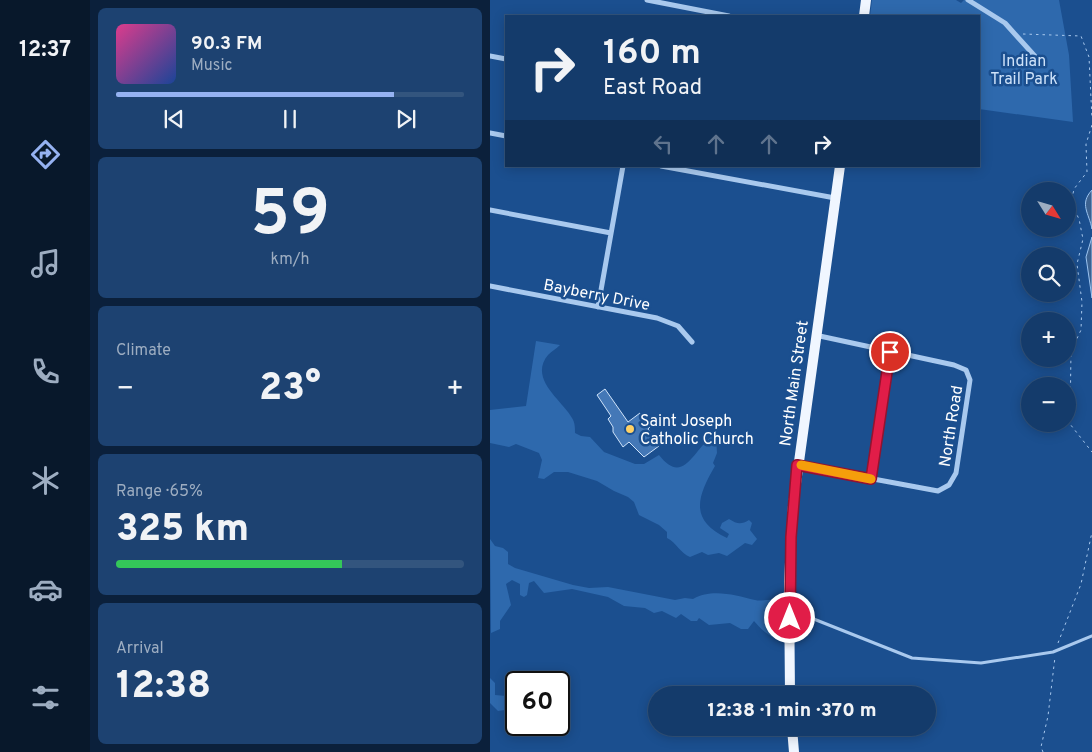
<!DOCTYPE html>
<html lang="en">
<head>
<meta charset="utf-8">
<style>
	body { margin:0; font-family:Overpass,sans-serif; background:#1d4271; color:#f1f3f6; height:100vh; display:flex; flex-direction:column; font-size:19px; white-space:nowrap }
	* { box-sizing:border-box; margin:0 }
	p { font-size:16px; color:#9dadc1 }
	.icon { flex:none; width:28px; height:28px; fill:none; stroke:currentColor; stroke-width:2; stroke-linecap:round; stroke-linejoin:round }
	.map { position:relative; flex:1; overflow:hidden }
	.details { display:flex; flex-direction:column; gap:8px; padding:8px; background:#0b203b; width:400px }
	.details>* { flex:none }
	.hud { position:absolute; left:15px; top:15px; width:475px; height:152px; border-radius:0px; box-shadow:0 2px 12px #0003,0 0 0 1px #33557e; background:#143b6b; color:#f1f3f6; overflow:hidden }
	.needle { width:32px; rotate:127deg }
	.fabs { position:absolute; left:531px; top:182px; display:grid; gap:10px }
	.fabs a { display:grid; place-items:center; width:55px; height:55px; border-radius:50%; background:#143b6b; box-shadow:0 2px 12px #0003,0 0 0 1px #33557e; font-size:25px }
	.speed { position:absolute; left:15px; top:671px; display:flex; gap:10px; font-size:25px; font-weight:700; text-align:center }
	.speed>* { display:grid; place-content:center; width:65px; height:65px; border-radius:50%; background:#143b6b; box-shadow:0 2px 12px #0003,0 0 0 1px #33557e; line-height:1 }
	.speed .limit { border:2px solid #111; border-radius:8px; background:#fff; color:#111 }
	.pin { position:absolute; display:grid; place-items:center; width:42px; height:42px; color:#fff; margin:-21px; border:2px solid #fff; border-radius:50%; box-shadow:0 1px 5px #0007 }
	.me { position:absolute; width:55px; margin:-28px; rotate:0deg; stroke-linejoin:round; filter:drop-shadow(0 0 4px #0008) }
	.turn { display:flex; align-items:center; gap:18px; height:105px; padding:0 15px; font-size:22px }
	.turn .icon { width:65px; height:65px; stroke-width:2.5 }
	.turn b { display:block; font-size:35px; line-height:42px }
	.lanes { display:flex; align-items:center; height:48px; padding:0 15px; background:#0003; justify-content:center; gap:25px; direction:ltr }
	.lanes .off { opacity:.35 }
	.big { font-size:38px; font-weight:800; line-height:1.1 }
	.details .widget { flex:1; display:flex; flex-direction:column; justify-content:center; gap:8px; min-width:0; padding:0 18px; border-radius:8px; background:#1d4271 }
	.details .dial { align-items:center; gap:0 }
	.dial b { font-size:65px; line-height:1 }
	.song { display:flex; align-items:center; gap:15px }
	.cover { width:60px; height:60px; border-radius:8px; background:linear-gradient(135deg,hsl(330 70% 55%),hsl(220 70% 35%)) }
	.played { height:5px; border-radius:2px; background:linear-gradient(90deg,#95b2f1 80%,#33557e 80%) }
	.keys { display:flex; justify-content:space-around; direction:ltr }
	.heat { display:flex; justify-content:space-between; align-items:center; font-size:28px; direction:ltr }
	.charge { height:8px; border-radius:4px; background:linear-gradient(90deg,#34c759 65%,#33557e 0) }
	.trip { position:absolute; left:158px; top:686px; width:288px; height:50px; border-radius:25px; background:#143b6b; box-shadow:0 2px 12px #0003,0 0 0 1px #33557e; font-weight:800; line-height:50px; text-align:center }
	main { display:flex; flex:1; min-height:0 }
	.dock { display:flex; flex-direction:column; width:90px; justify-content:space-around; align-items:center; background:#08182b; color:#9dadc1 }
	.dock .icon { width:35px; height:35px }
	.dock .active { color:#95b2f1 }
	.dock b { font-size:22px; color:#f1f3f6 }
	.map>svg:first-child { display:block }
</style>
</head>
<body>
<main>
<nav class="dock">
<b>12:37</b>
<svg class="icon active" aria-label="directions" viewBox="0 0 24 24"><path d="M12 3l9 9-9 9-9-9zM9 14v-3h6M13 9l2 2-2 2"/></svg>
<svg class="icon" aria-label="music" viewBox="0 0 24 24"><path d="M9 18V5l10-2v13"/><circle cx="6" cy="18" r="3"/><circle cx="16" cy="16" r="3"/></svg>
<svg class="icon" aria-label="phone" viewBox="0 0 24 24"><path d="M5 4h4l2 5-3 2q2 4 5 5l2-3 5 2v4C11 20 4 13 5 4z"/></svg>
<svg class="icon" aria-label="climate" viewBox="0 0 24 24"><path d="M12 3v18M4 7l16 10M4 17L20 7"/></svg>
<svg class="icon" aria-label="car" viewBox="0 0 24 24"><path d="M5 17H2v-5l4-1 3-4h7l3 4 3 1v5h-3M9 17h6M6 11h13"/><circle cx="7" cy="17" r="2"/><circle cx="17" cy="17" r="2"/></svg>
<svg class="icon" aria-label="filters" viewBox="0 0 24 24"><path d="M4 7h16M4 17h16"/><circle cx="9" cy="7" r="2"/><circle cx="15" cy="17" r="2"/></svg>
</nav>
<section class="details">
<div class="widget">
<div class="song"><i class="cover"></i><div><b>90.3 FM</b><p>Music</p></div></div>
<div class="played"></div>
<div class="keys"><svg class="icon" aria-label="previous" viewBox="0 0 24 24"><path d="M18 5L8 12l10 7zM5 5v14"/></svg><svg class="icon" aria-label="pause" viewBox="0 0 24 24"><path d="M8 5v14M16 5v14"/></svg><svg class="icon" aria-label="next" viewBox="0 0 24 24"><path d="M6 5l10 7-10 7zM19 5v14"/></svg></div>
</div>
<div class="widget dial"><b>59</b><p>km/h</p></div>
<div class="widget"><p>Climate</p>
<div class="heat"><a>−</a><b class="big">23°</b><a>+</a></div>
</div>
<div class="widget"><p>Range · 65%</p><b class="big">325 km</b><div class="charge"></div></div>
<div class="widget"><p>Arrival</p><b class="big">12:38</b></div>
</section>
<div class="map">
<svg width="602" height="752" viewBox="0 0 602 752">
	<rect width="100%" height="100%" fill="#1b4f8f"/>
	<path fill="#2e69ad" d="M382,0H466L471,3L474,0H569L579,55L583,122L489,109V16H380Z
		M46,341L70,345C66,349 62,351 58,355C38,379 73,401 82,418C85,423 85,427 85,433L91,436L100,437L114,452L145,464H154L169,455C193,486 203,451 222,436L226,438L227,453L223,463L225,466C207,497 199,520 237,538L239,534L230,528L232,523L239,519C247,524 251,525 259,520L262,523L260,530L267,539L262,545L255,543L237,556L229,553L218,555L212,552L200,557C190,553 187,543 177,538V532L169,525L149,515L144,502L138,497L124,491L107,481L78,472H64L54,479L48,478L52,460L49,453L26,444L19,447L0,443V410L36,406Z
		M0,539L5,546L13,548L18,552V564L25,568L83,585L99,588L118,587L185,600L195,598L203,599C222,588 245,595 265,600C272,602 280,598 288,601C293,613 294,627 287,639C277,635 271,629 264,621L258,629H251L240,623L219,625L209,618L207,621H201L191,614L186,618L172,611L164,613L155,608L134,606L118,597L82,589L54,593L44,581L39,583L37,595L34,597L30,595V584L22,580L16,584L21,605L10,621V629L1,633Z
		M0,678L5,683V695L16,696L19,701L15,710L8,711L0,703Z"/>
	<path fill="#3c6290" stroke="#9cc4f0" d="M602,190V229C599,213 589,204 602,190Z
		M602,237V298L596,257Z"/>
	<path fill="#4478b7" stroke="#cfe3fa" d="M115,389L138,422L150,413L160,427L158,429L169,446L154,457L139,442L133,447L123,432V427L118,419L121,416L107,395Z"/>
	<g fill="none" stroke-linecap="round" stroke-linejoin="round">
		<path stroke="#a9c9ee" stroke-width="1" stroke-dasharray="2.5 4" stroke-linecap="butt" d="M533,34L591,36L599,57L602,119
			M602,125L596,144L597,172L584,189L581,203L589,219L593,239L587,264L592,302L591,330L581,351L580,424L602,452
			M568,643L591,584L602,532
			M553,752L551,747L558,716L565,657"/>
		<path stroke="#a9c9ee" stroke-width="3" d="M301,610L422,658L491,663L563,652L602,636"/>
		<path stroke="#a9c9ee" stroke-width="5" d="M157,0L239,16
			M478,0L515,23L552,64
			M0,56L16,59
			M0,133L16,136
			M171,166L345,198
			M0,210L121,233
			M0,286L167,318L188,326L202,342
			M108,307L133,166
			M308,465L448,491L459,485L466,473L480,380L476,370L464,365L325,335
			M381,479L400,352"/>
		<path stroke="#f0f6ff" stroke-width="10" d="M374,16L376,0
			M300,695L299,582L303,505L350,166
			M302,728L304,752"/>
	</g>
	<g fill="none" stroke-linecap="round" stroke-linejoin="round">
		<defs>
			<path id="route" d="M300,618L301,537L307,465L381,479L400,352"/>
		</defs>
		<use href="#route" stroke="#92132f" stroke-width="12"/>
		<use href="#route" stroke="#e11d48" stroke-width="9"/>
		<path stroke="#f59e0b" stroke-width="9" d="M311,465L381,479"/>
	</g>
	<circle fill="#ffd166" stroke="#1b4f8f" stroke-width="2" cx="140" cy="429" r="5"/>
	<g text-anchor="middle" stroke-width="5" stroke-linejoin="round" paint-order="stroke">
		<g font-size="16" fill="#cfe3fa" stroke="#1b4f8f">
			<text x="534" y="66">Indian<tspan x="534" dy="18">Trail Park</tspan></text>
		</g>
		<g font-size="16" fill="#fff" stroke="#1b4f8f">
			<text transform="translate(107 294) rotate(11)" y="6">Bayberry Drive</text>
			<text transform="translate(303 383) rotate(-82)" y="6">North Main Street</text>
			<text transform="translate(460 426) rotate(-81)" y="6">North Road</text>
		</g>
		<g font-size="16" fill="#fff" stroke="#1b4f8f" text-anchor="start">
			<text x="150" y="426">Saint Joseph<tspan x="150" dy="18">Catholic Church</tspan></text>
		</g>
	</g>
</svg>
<div class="fabs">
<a><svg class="needle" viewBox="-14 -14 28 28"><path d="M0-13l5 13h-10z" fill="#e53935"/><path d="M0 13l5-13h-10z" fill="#9dadc1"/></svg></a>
<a><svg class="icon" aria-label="search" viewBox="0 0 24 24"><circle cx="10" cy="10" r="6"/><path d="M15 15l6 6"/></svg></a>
<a>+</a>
<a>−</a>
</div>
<div class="speed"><div class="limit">60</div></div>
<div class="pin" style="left:400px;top:352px;background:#d93025"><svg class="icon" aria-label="arrive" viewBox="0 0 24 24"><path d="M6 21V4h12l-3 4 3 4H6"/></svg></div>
<svg class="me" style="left:300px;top:618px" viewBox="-20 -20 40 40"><circle r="17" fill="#e11d48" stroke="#fff" stroke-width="3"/><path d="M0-11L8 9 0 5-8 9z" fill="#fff"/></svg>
<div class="trip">12:38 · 1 min · 370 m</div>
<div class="hud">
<div class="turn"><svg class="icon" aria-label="right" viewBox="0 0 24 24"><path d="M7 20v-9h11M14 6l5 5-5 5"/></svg><div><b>160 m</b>East Road</div></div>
<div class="lanes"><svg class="icon off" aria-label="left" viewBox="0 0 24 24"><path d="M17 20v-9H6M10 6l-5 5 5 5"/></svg><svg class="icon off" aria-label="ahead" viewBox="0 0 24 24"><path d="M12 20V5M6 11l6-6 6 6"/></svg><svg class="icon off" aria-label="ahead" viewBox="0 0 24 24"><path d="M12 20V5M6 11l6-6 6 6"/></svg><svg class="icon" aria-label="right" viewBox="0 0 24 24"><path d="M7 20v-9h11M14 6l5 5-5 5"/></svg></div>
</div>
</div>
</main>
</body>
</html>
